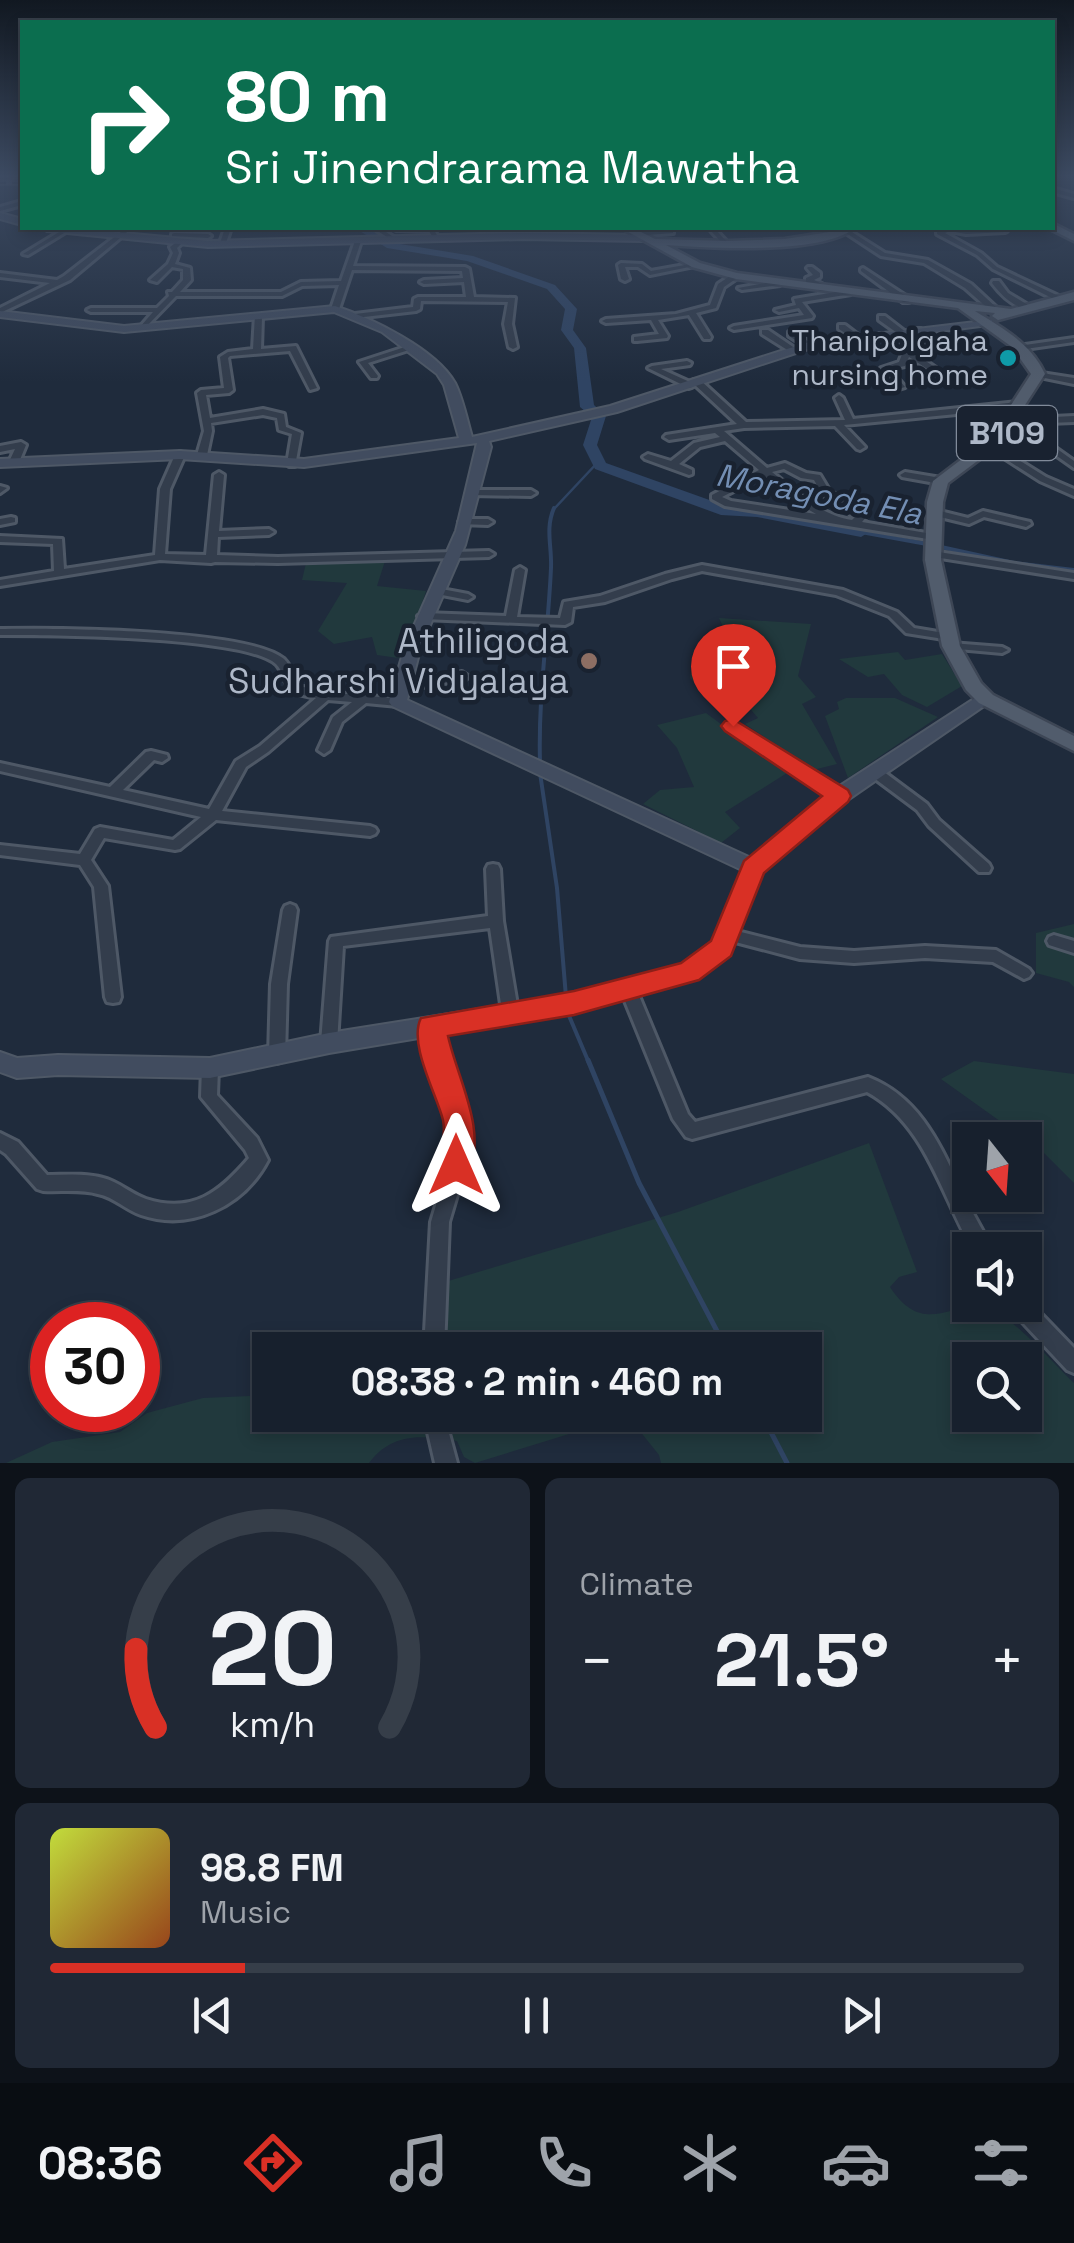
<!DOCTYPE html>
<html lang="en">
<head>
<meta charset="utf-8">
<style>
	body { margin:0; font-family:"Space Grotesk",sans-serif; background:#202835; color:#f1f3f6; height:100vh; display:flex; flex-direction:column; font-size:38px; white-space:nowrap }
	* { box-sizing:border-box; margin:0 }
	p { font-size:32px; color:#9ea3aa }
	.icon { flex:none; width:55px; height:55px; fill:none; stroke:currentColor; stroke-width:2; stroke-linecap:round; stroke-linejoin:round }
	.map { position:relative; height:1463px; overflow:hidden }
	.details { display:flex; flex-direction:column; gap:15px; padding:15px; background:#0d1219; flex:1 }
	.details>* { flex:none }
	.guide { position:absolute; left:20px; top:20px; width:1035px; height:210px; border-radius:0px; box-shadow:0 5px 15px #0003,0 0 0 2px #363e49; background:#0b6e4f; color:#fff; overflow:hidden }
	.needle { width:65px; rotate:163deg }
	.controls { position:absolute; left:952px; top:1122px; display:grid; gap:20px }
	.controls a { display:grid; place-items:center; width:90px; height:90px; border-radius:0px; background:#17202d; box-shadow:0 5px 15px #0003,0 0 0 2px #363e49; font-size:50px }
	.speed { position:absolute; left:30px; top:1302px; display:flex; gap:20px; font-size:50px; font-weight:700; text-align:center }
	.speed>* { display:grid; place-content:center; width:130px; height:130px; border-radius:50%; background:#17202d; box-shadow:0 5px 15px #0003,0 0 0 2px #363e49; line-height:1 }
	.speed .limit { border:15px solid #d22; background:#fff; color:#111 }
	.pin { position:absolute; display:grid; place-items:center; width:85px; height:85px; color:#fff; margin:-102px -42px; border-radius:50% 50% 50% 0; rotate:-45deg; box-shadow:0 0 10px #0007 }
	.pin .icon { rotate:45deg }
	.me { position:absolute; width:110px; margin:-55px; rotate:0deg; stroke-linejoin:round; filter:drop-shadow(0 0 8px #0008) }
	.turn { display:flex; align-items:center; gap:35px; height:210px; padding:0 40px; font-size:45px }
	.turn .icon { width:130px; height:130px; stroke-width:2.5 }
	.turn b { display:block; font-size:70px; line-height:85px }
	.big { font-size:75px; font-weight:800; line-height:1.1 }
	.details .widget { flex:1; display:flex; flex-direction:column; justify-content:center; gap:15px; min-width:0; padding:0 35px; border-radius:15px; background:#202835 }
	.details .dial { align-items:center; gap:0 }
	.dial svg { height:260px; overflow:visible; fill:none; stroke:#363e49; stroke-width:7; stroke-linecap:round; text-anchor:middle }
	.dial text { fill:#f1f3f6; stroke:none }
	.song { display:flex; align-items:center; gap:30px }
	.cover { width:120px; height:120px; border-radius:15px; background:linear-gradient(135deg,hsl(70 70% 55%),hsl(20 70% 35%)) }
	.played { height:10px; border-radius:5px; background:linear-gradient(90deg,#d93025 20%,#363e49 20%) }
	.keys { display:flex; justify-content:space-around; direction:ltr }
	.heat { display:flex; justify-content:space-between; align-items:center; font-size:55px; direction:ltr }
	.details .tiles { flex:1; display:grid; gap:15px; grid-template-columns:1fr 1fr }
	.widget:last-child { grid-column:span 2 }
	.trip { position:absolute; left:252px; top:1332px; width:570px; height:100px; border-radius:0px; background:#17202d; box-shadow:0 5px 15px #0003,0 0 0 2px #363e49; font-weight:800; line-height:100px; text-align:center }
	.tab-bar { display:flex; height:160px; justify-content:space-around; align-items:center; background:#090d12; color:#9ea3aa }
	.tab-bar .icon { width:70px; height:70px }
	.tab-bar .on { color:#d93025 }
	.tab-bar b { font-size:45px; color:#f1f3f6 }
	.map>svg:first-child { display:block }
</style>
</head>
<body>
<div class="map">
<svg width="1074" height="1463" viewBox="0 0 1074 1463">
	<rect width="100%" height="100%" fill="#1f2b3c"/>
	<path fill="#21393d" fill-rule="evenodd" d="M386,558L377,586L426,591L405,659L377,655L372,637L334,644L318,631L347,583L302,580L307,559Z
		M719,618L811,624L798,676L816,697L802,704L837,764L813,770L745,724L758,718L741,698L704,692L690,678L692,664L717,658L709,635L725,631Z
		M898,652L905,660L942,654L962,686L927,707L902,695L884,674L868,677L839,659Z
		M846,698H895L938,717L848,778L825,716L839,709L837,702Z
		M706,713L787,773L725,812L740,828L721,843L643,804L660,790L694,787L677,748L657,725Z
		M1074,924V987L1069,982L1036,973V933Z
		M974,1061L1074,1074V1183L1043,1152L941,1079Z
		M869,1143L917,1272L899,1277L890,1287C927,1343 955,1292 997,1313C1017,1322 1056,1366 1074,1383V1463H661L659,1455L635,1425L608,1422L475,1463L464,1457L457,1441C422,1435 392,1432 369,1463H6L52,1442L120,1432L147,1413L203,1398L270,1395V1415H805V1350H434L435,1285L678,1212ZM970,1360H1025V1415H970Z"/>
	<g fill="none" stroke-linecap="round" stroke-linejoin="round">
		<path stroke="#2f4463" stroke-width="2.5" d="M553,510L598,462"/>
		<path stroke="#2f4463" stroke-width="4" d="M861,532L927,544
			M941,547L1014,563L1074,570
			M540,763C538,695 548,635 551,568C552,546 545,529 554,508
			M540,773L557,888L566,997
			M567,1011L589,1063"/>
		<path stroke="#2f4463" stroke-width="5" d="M588,1060L639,1183L727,1350
			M762,1415L787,1463"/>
		<path fill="#2f4463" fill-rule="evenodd" d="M355,228H367L394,243L473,256L555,285L577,309L573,330L586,348L594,405L606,416L597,445L606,463L729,507H757L861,527L869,532L861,537L757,517L721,515L595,469L583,445L592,417L580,407L574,348L561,330L565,309L547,289L467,261L387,248Z"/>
		<defs>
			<path id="street" d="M4,177H14L0,182V178Z
				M1052,188L1074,194V198L1052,192Z
				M22,201V205L0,211V207Z
				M126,228H132L70,280L0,313V308L50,283L0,277V273L57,280L64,276Z
				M225,228H231L226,243L223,245L220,243Z
				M373,228H380L398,240L393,241Z
				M393,228H433L439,239L434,240L429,231L396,230Z
				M940,228L966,230L1007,229V231L1005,232L966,234L950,231L945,233L981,253L997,267L1065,299L1058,301L993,269L977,255L937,234V232L942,230Z
				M64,229L69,230L28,255L23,254Z
				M711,229H715L728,243V245H724L711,231Z
				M843,229H847L885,253L928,260L971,284L999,310L992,312L965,288L924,263L881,256L843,231Z
				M671,230L673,231V233L636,236L633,234L636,232Z
				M174,233L208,234L211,236L208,238L172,236V234Z
				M358,239L361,241L353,266L465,267L469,269L474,297L515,298L512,324L517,347L513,349L509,347L504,324L508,302L421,301L420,309L416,311L355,318L351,316L355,314L413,307L414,299L418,297H466L464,282L424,284L420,282L424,280L463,278L462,271L352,270L339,309L335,311L331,309L339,285L302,286L282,296H176L144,329L140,327L153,312H91L87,310L91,308H157L169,296L168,292H172L183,280V269L172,267L157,282L150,280L168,264L173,253L170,247L178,241L183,242L177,248L179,253L175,264L190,268L191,280L180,292H281L301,282L341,281L355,241Z
				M621,263L642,264L651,271L696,263L699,265L650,275L638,267H625L629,279L625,281L621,279L618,265Z
				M808,267H812L820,273V277L814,280L827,287V291H821L806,282V278L813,275L807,268Z
				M863,268L909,298V302H903L861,271V269Z
				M733,274L740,276L724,287L716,308L696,313L711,337L710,339H704L689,315L658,320L668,336L667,338L637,341H634V337L659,334L651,320L606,323L602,321L606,319L676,314L710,305L718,284Z
				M777,281L781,283L780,285L742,290L738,288Z
				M993,281H999L1008,293L1028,305V309C1013,307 1001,295 992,283Z
				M848,290H851V294L802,302L813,316L812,318L734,330L730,328L734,326L804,315L799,308L779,312L775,310L796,305L794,299Z
				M255,315L262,317L261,349L296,346L317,388L310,390L290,351L230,356L228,358L233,390L229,393L206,395L210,418L263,409L284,414L286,427L301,433L295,466H289L287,464L292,434L279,430L277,418L263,415L211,423L212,431L207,455L202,458L197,455L204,431L197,393L201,390L224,388L220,357L228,352L253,349Z
				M879,316H885L907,333L900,335L879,320Z
				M839,325H845L862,338L855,340L839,329Z
				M915,329H921L932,341V345H926L915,333Z
				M762,330H768L796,349L789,351L762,334Z
				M789,332H795L813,345L806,347L789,336Z
				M880,334H886L936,368L929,370L909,357L905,366L890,369L905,387L898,389L881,368L899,362L903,352L880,338Z
				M1074,338V342L1018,350L1014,348L1018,346Z
				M408,346L415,348L368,363L378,376L377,378H371L359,362Z
				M687,361L691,363L690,365L661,369L692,383V387L689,388L648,368L652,366Z
				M1035,372L1074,378V384L1035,376Z
				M694,380H700L746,422L845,420L835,398L839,395L843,398L853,419L1018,402L1022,405L1018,408L844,425L865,447L860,450L857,449L835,426L744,428L724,431L767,468L785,463L806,473L820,475L829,490L865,515L866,517L862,522L938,535L939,537L934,540L725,506L712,499V495L759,470L725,441L700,447L679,464L692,470V474L689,475L645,459L643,457L648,454L671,461L694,443L720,437L715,433L669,440L664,437L666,435L737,424L694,384ZM784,469L801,478L814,480L822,494L855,517L852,520C820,515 796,492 772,472ZM764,475L799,504L816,514L731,501L722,497Z
				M1074,416V422L1022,424L1074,461V468L1009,422L1013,419Z
				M21,442L26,445L19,462L14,465L11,464L9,462L15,449L0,452V446Z
				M990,442L1046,477L1074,489V496L1040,481L987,447V443Z
				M180,452L185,455L170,489L165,554L206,555L214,475L219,472L224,475L219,531L269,529L274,532L269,535L218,537L217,555L278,557L489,551L494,554L489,557L278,563L215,562L211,563L160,560L0,586V580L54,571L53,544L0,542V536L62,539L64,569L155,555L160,489L175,455Z
				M905,472L941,478L946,481L941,484L902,477L900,475Z
				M0,486L7,488L0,493Z
				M473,490H531L536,493L531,496L470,495L468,493Z
				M936,510L968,518L983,511L1030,522L1031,524L1026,527L984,517L969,524L932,515V511Z
				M11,517L15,518V522L0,525V519Z
				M464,519H488L493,522L488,525L460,524L459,522Z
				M932,551L1074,573V579L928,556L927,554Z
				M702,565L843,590L897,612L914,628L950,634L956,637L950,640L906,633L889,616L836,595L702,571L672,579L605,602L573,607L571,622L565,625L424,619L418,616L424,613L506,616L515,570L520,567L525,570L517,617L560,618L564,602L600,596L665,574Z
				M436,588L468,594L473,597L468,600L432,593L431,591Z
				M0,629C53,628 248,629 284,659C291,666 295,677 299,686L325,692L402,699L404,702L402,705L398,706L366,703L342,722L330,750L324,754L318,750L333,717L352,702L328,700L268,752L246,767L222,811L370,826L375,828L377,831L375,834L370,836L216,820L180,849L175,850L104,838L91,860L108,886L121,997L119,1002L113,1003L107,1002L105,997L94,887L80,865L0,855V845L80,854L95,829L100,827L173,840L201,817L0,771V763L110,787L146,752L151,751L167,755L168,758L162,762L154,760L123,790L209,809L236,761L260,746L316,698L290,692C285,683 283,671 276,664C244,636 49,635 0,635Z
				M951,643L1002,647L1008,650L1002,653L947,648L945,646L947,644Z
				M462,672L468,676L466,679L400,691L394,687L400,683Z
				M733,722L844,793L846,796L844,799H834L729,729L727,726Z
				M875,768L880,769L927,804L939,820L989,864L991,868L989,872H979L929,826L917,810L870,775L869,772Z
				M493,864L498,865L500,869L503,921L518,1011L516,1016L510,1018L504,1016L502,1011L490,928L343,946L337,1043L335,1048L329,1050L323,1048L321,1043L329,941L331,937L488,916L486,869L488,865Z
				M290,904L295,906L297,910L287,984L285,1056L283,1061L277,1063L271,1061L269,1056L271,984L283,910L285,906Z
				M729,929L800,947L854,951L925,946L996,950L1029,969L1032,973L1029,977L1024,979L993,962L925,958L854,963L800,959L724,939L722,935L724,931Z
				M1054,935L1074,941V953L1049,945L1047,941L1049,937Z
				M629,985L635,986L637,991L688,1114L695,1122L868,1077C924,1099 942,1151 967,1202C975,1218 985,1233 992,1250H973C941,1195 926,1124 867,1092L692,1139L686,1137L673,1119L621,991L623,986Z
				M431,1019L437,1021L439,1026L447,1065L469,1124L466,1165L449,1222L444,1350H424L431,1222L448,1165L451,1124L431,1065L423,1026L425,1021Z
				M210,1061L216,1063L218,1068L217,1095L257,1138L268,1160C244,1206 191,1232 141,1215C126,1210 114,1197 98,1194C81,1189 61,1192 43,1191L37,1189L6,1154L0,1150V1133L18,1142L47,1175C65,1175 85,1173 103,1178C119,1182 131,1194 146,1199C193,1214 220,1192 249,1158L245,1150L201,1097L202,1068L204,1063Z
				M1025,1297L1074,1348V1373L1067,1370L1013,1312L1010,1305H1025Z
				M424,1415H444L457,1463H435Z"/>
			<path id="secondary" d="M0,213L22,219V225L0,219Z
				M42,228H70L208,241L523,233L642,235L647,238L642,241L523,239L208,247L47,231Z
				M335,306C371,318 436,349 455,383C463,399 467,420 472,437L610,406L809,342L992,320V324L988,325L811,348L617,412L489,441L491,447L465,545L421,646L407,700L751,858L832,791L980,695L986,694L994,699L846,801L761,871L729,954L697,978L575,1012L329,1053L210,1078L58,1075L17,1078L0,1072V1052L17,1058L58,1055L210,1058L329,1033L575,994L683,965L713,943L742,870L392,706L389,702L405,646L456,531L477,443L304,467L180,459L0,467V459L180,451L304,459L459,438L444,385L437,374L382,332L334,312L124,332L0,317V311L124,326Z"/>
			<path id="primary" d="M1052,223L1074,234V241L1048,228H1052Z
				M621,228H633L655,239L729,241L785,239L855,228C821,255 710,248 666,245L700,263L737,273L1011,309L1074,292V300L998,320L992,316L995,313L975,311C1002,328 1031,343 1045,374L1025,405L1016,432L948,483L943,502L941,560L960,646L981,683L993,695L1074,736V751L979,703L966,690L942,646L925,560L927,502L933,481L1004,427L1011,405L1031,374L1012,347L958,308L736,279L692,267Z"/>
		</defs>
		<use href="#street" stroke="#4e5866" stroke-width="6"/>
		<use href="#secondary" stroke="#4e5866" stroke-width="4"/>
		<use href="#primary" stroke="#3d4655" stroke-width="5"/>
		<use href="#street" fill="#333d4c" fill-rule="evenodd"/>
		<use href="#secondary" fill="#414c5f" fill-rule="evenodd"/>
		<use href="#primary" fill="#515c6c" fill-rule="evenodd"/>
		<defs>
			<path id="rail" d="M0,183H22"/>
		</defs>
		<use href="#rail" stroke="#556173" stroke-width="5"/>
		<use href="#rail" stroke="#192230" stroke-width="2.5" stroke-dasharray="6" stroke-linecap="butt"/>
	</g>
	<linearGradient id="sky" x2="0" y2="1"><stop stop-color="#111821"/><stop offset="0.46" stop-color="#3c4a61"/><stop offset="1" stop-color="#3c4a61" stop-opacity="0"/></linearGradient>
	<rect width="1074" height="382" fill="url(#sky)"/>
	<path fill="#d93025" stroke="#8d1f18" stroke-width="2.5" d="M733,719L848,790L851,796L848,802L764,873L731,956L699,980L574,1015L448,1036C458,1081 488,1130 468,1176L456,1180L445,1176C437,1157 447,1139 443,1120C436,1093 408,1043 421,1018L574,991L681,963L711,941L744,861L822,796L725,731L721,726L725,721Z"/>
	<circle fill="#0f9aa8" stroke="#192230" stroke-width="4" cx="1008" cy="358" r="10"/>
	<circle fill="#8d6e63" stroke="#192230" stroke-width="4" cx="589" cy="661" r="10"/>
	<g text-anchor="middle" stroke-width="9" stroke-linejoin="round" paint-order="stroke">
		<g font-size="30" fill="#aeb8c8" stroke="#192230" text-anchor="end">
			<text x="988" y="351">Thanipolgaha<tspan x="988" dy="34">nursing home</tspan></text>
		</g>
		<rect fill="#192230" stroke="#818b9a" stroke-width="2.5" x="957" y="406" width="100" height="54" rx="8"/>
		<g font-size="32" font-weight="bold" fill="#aeb8c8">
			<text x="1007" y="444">B109</text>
		</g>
		<g font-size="32" font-style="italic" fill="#738eb3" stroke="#192230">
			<text transform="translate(819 494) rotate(11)" y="11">Moragoda Ela</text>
		</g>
		<g font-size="35" fill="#aeb8c8" stroke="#192230" text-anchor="end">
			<text x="569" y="653">Athiligoda<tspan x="569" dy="40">Sudharshi Vidyalaya</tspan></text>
		</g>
	</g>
</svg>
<div class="controls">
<a><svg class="needle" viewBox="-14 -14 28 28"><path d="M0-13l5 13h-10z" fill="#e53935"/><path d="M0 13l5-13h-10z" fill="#9ea3aa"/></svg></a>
<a><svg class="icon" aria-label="sound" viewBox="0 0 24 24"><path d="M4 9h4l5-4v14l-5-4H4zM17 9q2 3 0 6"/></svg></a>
<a><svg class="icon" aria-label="search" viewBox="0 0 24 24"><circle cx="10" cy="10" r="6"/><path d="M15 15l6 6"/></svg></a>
</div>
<div class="speed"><div class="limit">30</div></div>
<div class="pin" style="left:733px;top:726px;background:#d93025"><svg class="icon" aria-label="arrive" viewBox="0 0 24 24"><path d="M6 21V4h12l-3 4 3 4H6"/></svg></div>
<svg class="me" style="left:456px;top:1165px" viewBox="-20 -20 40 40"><path d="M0-17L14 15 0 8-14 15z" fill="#d93025" stroke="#fff" stroke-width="4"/></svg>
<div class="trip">08:38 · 2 min · 460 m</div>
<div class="guide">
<div class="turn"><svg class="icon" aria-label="right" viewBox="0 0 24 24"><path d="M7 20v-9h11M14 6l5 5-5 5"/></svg><div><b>80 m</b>Sri Jinendrarama Mawatha</div></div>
</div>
</div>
<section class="details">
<div class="tiles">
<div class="widget dial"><svg viewBox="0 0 100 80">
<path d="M14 69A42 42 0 1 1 86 69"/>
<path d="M14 69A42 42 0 0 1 8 45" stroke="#d93025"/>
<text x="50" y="56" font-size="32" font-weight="700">20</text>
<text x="50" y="72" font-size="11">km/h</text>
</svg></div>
<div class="widget"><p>Climate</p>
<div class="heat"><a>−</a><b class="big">21.5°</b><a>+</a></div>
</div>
<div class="widget">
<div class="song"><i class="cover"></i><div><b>98.8 FM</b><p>Music</p></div></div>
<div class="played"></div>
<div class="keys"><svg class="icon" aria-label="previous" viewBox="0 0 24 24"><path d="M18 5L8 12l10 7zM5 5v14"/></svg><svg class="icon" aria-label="pause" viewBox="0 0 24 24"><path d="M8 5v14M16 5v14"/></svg><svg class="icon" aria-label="next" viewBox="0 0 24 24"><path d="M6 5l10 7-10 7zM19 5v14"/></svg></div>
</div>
</div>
</section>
<nav class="tab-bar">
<b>08:36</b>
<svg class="icon on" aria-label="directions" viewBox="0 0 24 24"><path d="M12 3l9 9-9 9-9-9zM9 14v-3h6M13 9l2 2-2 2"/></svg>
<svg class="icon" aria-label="music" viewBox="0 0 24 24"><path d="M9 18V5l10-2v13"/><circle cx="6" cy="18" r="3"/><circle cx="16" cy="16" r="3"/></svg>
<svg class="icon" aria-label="phone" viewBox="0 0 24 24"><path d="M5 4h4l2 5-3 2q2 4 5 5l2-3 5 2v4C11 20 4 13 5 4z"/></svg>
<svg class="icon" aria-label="climate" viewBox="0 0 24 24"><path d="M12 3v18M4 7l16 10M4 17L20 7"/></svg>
<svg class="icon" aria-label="car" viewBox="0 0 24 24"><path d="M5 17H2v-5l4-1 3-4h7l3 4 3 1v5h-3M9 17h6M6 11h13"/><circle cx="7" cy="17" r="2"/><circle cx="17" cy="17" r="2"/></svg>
<svg class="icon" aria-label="filters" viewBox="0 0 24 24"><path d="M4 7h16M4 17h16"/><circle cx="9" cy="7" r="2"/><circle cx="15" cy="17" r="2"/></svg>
</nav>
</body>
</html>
